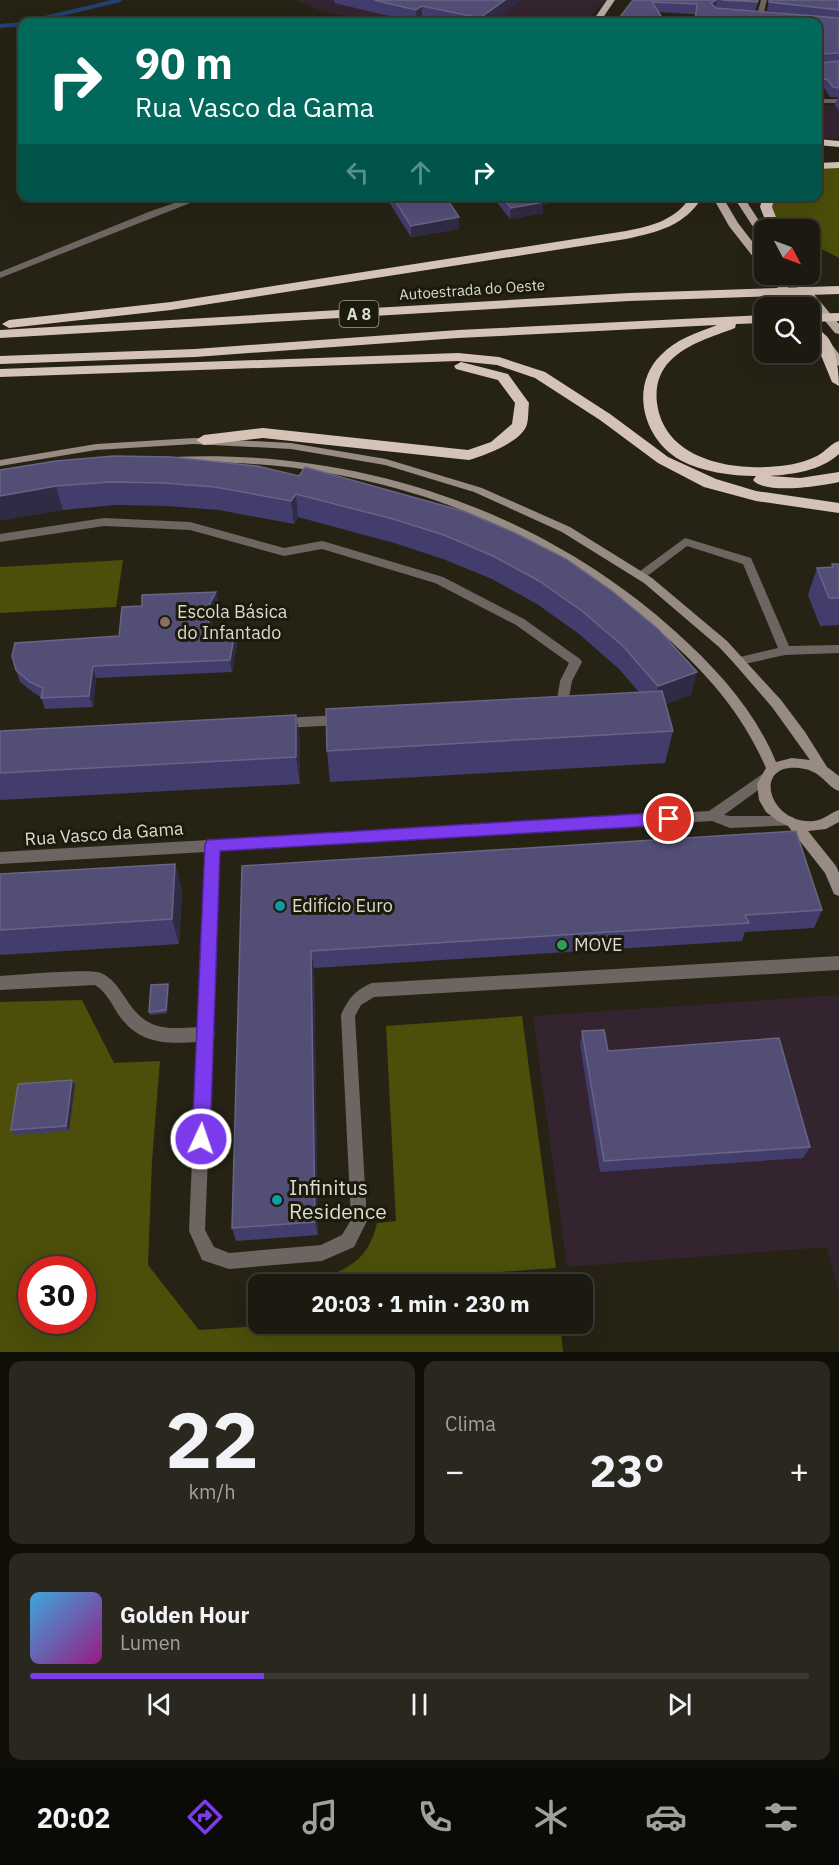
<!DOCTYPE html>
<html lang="pt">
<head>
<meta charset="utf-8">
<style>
	body { margin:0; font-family:"IBM Plex Sans",sans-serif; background:#29271e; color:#f1f3f6; height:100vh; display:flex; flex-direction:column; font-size:22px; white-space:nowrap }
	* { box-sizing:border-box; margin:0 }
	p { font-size:20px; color:#a0a19f }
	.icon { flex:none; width:33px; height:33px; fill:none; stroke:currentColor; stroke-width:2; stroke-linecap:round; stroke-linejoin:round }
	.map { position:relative; height:1352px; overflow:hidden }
	.side { display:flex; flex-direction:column; gap:9px; padding:9px; background:#0f0e09; flex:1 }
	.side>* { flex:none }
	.top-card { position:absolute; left:18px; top:18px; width:804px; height:183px; border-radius:12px; box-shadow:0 6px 24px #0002,0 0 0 2px #3a3830; background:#00695c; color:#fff; overflow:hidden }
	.needle { width:39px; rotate:131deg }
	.tools { position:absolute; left:754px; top:219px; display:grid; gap:12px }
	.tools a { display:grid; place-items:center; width:66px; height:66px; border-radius:12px; background:#1c1a10; box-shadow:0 6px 24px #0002,0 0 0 2px #3a3830; font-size:30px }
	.speed { position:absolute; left:18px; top:1256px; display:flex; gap:12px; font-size:30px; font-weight:700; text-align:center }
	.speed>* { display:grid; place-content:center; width:78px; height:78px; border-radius:50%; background:#1c1a10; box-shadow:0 6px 24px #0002,0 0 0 2px #3a3830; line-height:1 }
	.speed .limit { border:9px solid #d22; background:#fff; color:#111 }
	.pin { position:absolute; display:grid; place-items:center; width:51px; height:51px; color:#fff; margin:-26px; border:3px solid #fff; border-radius:50%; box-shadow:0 2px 6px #0007 }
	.me { position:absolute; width:66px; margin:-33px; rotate:3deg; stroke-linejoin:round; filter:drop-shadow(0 0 4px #0008) }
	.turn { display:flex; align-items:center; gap:21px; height:126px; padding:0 18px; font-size:27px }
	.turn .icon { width:78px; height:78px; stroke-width:2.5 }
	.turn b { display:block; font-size:42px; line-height:51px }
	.lanes { display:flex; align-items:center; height:57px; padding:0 18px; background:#0003; justify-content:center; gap:30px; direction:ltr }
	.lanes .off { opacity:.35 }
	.big { font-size:45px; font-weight:800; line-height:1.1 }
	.side .widget { flex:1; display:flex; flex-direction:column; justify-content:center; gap:9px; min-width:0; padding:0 21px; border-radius:12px; background:#29271e }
	.side .dial { align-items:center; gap:0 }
	.dial b { font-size:78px; line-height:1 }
	.song { display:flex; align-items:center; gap:18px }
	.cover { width:72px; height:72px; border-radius:9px; background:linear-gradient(135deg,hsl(200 70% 55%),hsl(310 70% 35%)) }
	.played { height:6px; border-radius:3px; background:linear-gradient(90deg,#7c3aed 30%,#3a3830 30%) }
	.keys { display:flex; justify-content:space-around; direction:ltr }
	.heat { display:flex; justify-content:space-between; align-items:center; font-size:33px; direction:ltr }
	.side .tiles { flex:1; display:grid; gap:9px; grid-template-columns:1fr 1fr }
	.widget:last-child { grid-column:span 2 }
	.trip { position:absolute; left:248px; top:1274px; width:345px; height:60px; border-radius:12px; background:#1c1a10; box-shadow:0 6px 24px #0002,0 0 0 2px #3a3830; font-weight:800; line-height:60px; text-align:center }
	.tabs { display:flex; height:96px; justify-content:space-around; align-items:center; background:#0b0a06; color:#a0a19f }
	.tabs .icon { width:42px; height:42px }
	.tabs .selected { color:#7c3aed }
	.tabs b { font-size:27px; color:#f1f3f6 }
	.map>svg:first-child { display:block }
</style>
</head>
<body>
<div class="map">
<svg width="839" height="1352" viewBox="0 0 839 1352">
	<rect width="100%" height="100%" fill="#262315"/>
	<path fill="#34242f" d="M295,0H605L590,17L527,20L526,22H374L322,11Z
		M839,104V139L818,138V106Z
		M839,995V1293L827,1247L567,1267L533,1016Z"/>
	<path fill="#4c4e0a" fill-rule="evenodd" d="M839,165V258L810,243V230L789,229L772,220L770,197L818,196V168Z
		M123,560L116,607L0,613V567Z
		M82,1000L114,1063L160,1061L152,1161L148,1265L199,1330L304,1323H560L563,1352H0V1002ZM32,1269H82V1320H32Z
		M522,1016L556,1268L336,1284L335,1273C360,1263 371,1248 377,1223L396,1221L386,1026Z"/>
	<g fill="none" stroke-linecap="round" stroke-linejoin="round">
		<path stroke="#21426f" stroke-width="4" d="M28,22L120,0
			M0,26L22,24"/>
		<path fill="#6d6561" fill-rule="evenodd" d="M761,0H767L763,15L760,17L757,15Z
			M818,99H839V103H818Z
			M195,196H208L0,278V272L151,211Z
			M104,518L190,522L284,548L322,541L326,542L443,577L524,619L580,659L582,662L572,681L567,709L565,712H554L552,709L556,705L560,681L569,663L516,625L435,583L322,549L284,556L190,530L104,526L0,542V534Z
			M685,538L751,558L789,646L839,645V653L785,655L740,665L736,664L734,661L736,658L778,648L743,564L687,546L646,577L642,578L636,574Z
			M340,715L344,717L346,720L344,723L340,725L283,728L279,726L277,723L279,720L283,718Z
			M767,771L772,772L773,776L772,780L724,815L730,816H788L793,817L795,821L793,825L730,828L712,821L219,851L213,1030L215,1034L213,1039L205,1230L214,1247L229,1253L321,1245L342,1235L351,1220L341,1015C348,999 355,990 372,983L839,956V970L374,997L361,1005L355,1016L367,1221L354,1247L322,1261L229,1269L202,1260L189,1231L197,1042C164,1044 139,1044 118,1014C111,1003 106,992 95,985L0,990V976C17,975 91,968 101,973C112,978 118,987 124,996C145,1029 160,1030 198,1027L206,852L0,864V852L709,811Z"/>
		<path fill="#978b84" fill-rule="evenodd" d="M194,438L291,443L386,459L482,488L570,527L652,578L727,641L781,700L805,732L827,767L839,776V791C827,787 823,773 805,769C750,758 767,825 814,821C824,820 830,813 839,810V822L826,829L808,831L836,866L839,873V896L834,894L825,873L788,826L778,821L766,812L759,800L757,784L766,768C742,713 708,675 665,636C531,513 351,455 171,463L166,460L171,457C356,448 540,509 677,633C718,670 755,711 776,762L792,758L810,760L772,707L733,662L719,647L644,583L562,532L474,492L385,465L291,449L194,444L96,450L0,466V460L96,444Z"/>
		<path fill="#b8a99f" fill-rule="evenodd" d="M607,0H615L600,22H592Z
			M712,196H722L738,223L765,258V268L761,267L729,226Z
			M733,196H743L765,230V240L761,239Z
			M768,274H779L803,308H792Z
			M786,274H797L839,324V334L835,333Z
			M810,320L814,321L839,354V366L835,364L810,331Z"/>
		<path fill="#d5c3b8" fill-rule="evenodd" d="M818,139L839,141V147L818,145Z
			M839,162V168L818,169V163Z
			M691,196H703C685,226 658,232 626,239L171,310L9,328L2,324L9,320L171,302L626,231C652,226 676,220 691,196Z
			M763,196H775L772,207L781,230H769L760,207Z
			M839,286V294L629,301L0,338V330L629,293Z
			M839,313V321L810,322V314Z
			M765,315V323L736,324L735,328C712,337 688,343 670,361C659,372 655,387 657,403C664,456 722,469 768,467C784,466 801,464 817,456C825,452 830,444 839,441V454C820,471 794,474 770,476L800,478L839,472V482C821,486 765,495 753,480L756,476C731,476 702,472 680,460C643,439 629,386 661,355C676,339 697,333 717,325L458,338L195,357L0,364V356L195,349L458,330Z
			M820,332C836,336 839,373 839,386L832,382L813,336Z
			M458,353L499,357L545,372L610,414L668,457L716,479L756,491L839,503V513L756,501L704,487L658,463L600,420L535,378L497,365L458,361L0,377V369Z
			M461,362L508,374L529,403C528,410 529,420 526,427C518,443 486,455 469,460L263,438L204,445L196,440L204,435L263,428L468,450L491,442L512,424L515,403L498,380L456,369L454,366Z"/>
	</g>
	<path fill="#423d6c" d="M334,0H522L491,22H440L422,19L417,22H415L334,3Z
		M633,0H759L755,11L737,10L800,15L767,11L769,0H839V111L835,105L838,97H830L825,89H818V22L658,12Z
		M385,196H445L459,229L411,237Z
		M492,196H586L543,204V213L510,219Z
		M0,470L299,476L463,511L691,695L665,704L673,731L665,763L330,782L327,751L639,692L619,669L579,634L537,604L492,579L443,559L394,543L298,517L294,524L219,510L167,506L115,505L63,510L8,519Z
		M832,564H839V625L820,626L808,595L817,568L831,567Z
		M216,592L219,603L212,614L211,632L235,631L237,643L232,672L96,678L93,707L45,709L41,697L34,693L20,682L16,670L119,636Z
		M296,715L300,742V784L0,800V731Z
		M175,864L182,890L179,944L0,955V874Z
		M242,866L822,910L814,928L745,932L742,941L314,968L318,1235L236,1241L232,1228Z
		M169,987L167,1013L150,1015L149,1012Z
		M582,1031L608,1051L810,1147L803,1158L600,1172L580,1044Z
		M75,1085L69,1131L15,1135L11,1130Z"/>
	<path fill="#302b44" d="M505,0H522L491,22H480V18Z
		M717,0L715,9L711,3Z
		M422,6V19L416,22V10Z
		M537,196H586L543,204V213L510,219L511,208Z
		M459,217V229L411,237V226Z
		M56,486L63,510L0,521V496Z
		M296,494L298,517L294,524L291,501Z
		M216,592L219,603L212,614L210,644L208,632L210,603Z
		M235,631L237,643L232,672L230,660Z
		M93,666L96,678L93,707L89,696Z
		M697,672L691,695L653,709L658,686Z
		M296,715L300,742V784L296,757Z
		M175,864L182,890L179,944L172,919Z
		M311,951L314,968L318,1235L315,1222Z
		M168,984L169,987L167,1013L166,1010Z
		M72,1080L75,1085L69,1131L66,1126Z"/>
	<path fill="#534e76" stroke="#686484" stroke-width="1.5" d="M374,0H505L480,18L422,6L416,10Z
		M633,0H716L711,3L716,8L839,18V53L820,54L818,57L820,63L839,61V88L833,87L827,79L818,80V22H695L697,4L652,2L665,22H616Z
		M722,0H758L757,2Z
		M769,0H839V10L769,2Z
		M392,196H445L459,217L411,226Z
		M501,196H539L544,202L511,208Z
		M114,456L171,457L257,466L299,476L305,467L463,511L515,533L566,559L612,591L658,629L697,672L658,686L623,646L582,611L539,581L493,556L444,535L393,519L296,494L291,501L215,487L163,483L110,482L56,486L0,496V470L56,461Z
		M832,564H839V598H829L817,568L833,567Z
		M216,592L210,603L208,632L235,631L230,660L93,666L89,696L41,698L43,688L30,682L16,670L12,656L15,643L119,636L122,607L142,606V595Z
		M662,691L673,731L327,751L326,709Z
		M296,715V757L0,773V731Z
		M796,831L822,910L745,915L749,923L311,951L315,1222L232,1228L242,866Z
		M175,864L172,919L0,930V874Z
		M168,984L166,1010L149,1012L151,985Z
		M604,1030L608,1051L779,1038L810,1147L604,1161L582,1031Z
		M72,1080L66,1126L11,1130L18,1084Z"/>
	<path fill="#7c3aed" stroke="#51269a" stroke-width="1.5" d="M669,812L674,814L676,819L674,823L669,825L220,851L210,1139L208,1145L201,1148L195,1145L192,1139L205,845L207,840Z"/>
	<circle fill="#8d6e63" stroke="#1c1a0b" stroke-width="2" cx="165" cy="622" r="6"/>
	<g fill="#0f9aa8" stroke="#1c1a0b" stroke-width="2">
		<circle cx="280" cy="906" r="6"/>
		<circle cx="277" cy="1200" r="6"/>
	</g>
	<circle fill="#2e9e5b" stroke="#1c1a0b" stroke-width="2" cx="562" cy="945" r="6"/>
	<g text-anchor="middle" stroke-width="6" stroke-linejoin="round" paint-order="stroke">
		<g font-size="15" fill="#dbdad0" stroke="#1c1a0b">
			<text transform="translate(472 290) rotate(-4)" y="5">Autoestrada do Oeste</text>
		</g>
		<rect fill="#1c1a0b" stroke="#a2a095" stroke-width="1.5" x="339.5" y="301" width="39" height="26" rx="4.5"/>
		<g font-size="16" font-weight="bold" fill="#dbdad0">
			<text x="359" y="320">A 8</text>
		</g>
		<g font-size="18" fill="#dbdad0" stroke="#1c1a0b" text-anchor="start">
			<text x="177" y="618">Escola Básica<tspan x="177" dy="21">do Infantado</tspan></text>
			<text x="292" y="912">Edifício Euro</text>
			<text x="574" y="951">MOVE</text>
		</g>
		<g font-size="18" fill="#dbdad0" stroke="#1c1a0b">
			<text transform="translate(104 834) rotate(-4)" y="6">Rua Vasco da Gama</text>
		</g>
		<g font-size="21" fill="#dbdad0" stroke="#1c1a0b" text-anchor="start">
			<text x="289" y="1195">Infinitus<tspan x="289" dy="24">Residence</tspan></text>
		</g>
	</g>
</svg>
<div class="tools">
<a><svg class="needle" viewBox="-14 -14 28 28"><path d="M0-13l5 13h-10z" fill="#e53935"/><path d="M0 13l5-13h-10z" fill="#a0a19f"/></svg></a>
<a><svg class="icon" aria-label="search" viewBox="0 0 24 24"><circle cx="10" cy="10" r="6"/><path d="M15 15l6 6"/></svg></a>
</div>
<div class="speed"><div class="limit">30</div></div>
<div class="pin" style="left:669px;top:819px;background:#d93025"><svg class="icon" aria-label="arrive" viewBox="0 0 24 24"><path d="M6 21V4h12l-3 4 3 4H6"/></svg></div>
<svg class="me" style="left:201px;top:1139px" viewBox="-20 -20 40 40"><circle r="17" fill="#7c3aed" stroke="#fff" stroke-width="3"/><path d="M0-11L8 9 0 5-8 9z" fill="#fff"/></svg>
<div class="trip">20:03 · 1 min · 230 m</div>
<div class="top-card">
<div class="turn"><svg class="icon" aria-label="right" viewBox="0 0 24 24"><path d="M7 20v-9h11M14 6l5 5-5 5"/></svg><div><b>90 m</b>Rua Vasco da Gama</div></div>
<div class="lanes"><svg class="icon off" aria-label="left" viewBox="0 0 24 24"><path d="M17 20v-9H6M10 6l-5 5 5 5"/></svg><svg class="icon off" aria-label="ahead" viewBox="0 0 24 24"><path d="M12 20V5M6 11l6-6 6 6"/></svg><svg class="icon" aria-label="right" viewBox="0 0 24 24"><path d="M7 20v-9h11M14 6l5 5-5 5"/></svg></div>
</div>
</div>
<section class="side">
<div class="tiles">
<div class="widget dial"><b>22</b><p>km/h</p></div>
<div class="widget"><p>Clima</p>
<div class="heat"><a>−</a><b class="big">23°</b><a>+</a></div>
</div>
<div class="widget">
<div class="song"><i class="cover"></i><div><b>Golden Hour</b><p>Lumen</p></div></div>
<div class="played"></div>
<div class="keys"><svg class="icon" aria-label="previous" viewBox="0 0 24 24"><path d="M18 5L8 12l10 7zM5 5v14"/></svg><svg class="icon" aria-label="pause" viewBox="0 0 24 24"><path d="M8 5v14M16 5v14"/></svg><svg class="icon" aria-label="next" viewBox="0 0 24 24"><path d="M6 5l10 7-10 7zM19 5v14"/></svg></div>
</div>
</div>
</section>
<nav class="tabs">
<b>20:02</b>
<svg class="icon selected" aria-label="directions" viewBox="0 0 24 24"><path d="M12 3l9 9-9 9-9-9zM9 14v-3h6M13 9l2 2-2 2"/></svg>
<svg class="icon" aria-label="music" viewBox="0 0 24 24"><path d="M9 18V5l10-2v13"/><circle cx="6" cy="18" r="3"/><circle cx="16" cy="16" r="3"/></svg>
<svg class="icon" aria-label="phone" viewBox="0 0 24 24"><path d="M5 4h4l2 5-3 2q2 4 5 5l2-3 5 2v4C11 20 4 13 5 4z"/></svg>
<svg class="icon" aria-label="climate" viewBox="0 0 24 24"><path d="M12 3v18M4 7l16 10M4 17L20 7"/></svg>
<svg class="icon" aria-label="car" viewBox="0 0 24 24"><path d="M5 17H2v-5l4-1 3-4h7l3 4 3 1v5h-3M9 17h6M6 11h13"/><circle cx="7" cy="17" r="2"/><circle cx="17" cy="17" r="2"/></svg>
<svg class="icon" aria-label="filters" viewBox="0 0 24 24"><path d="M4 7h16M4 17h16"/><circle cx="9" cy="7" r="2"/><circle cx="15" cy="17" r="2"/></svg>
</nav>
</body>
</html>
